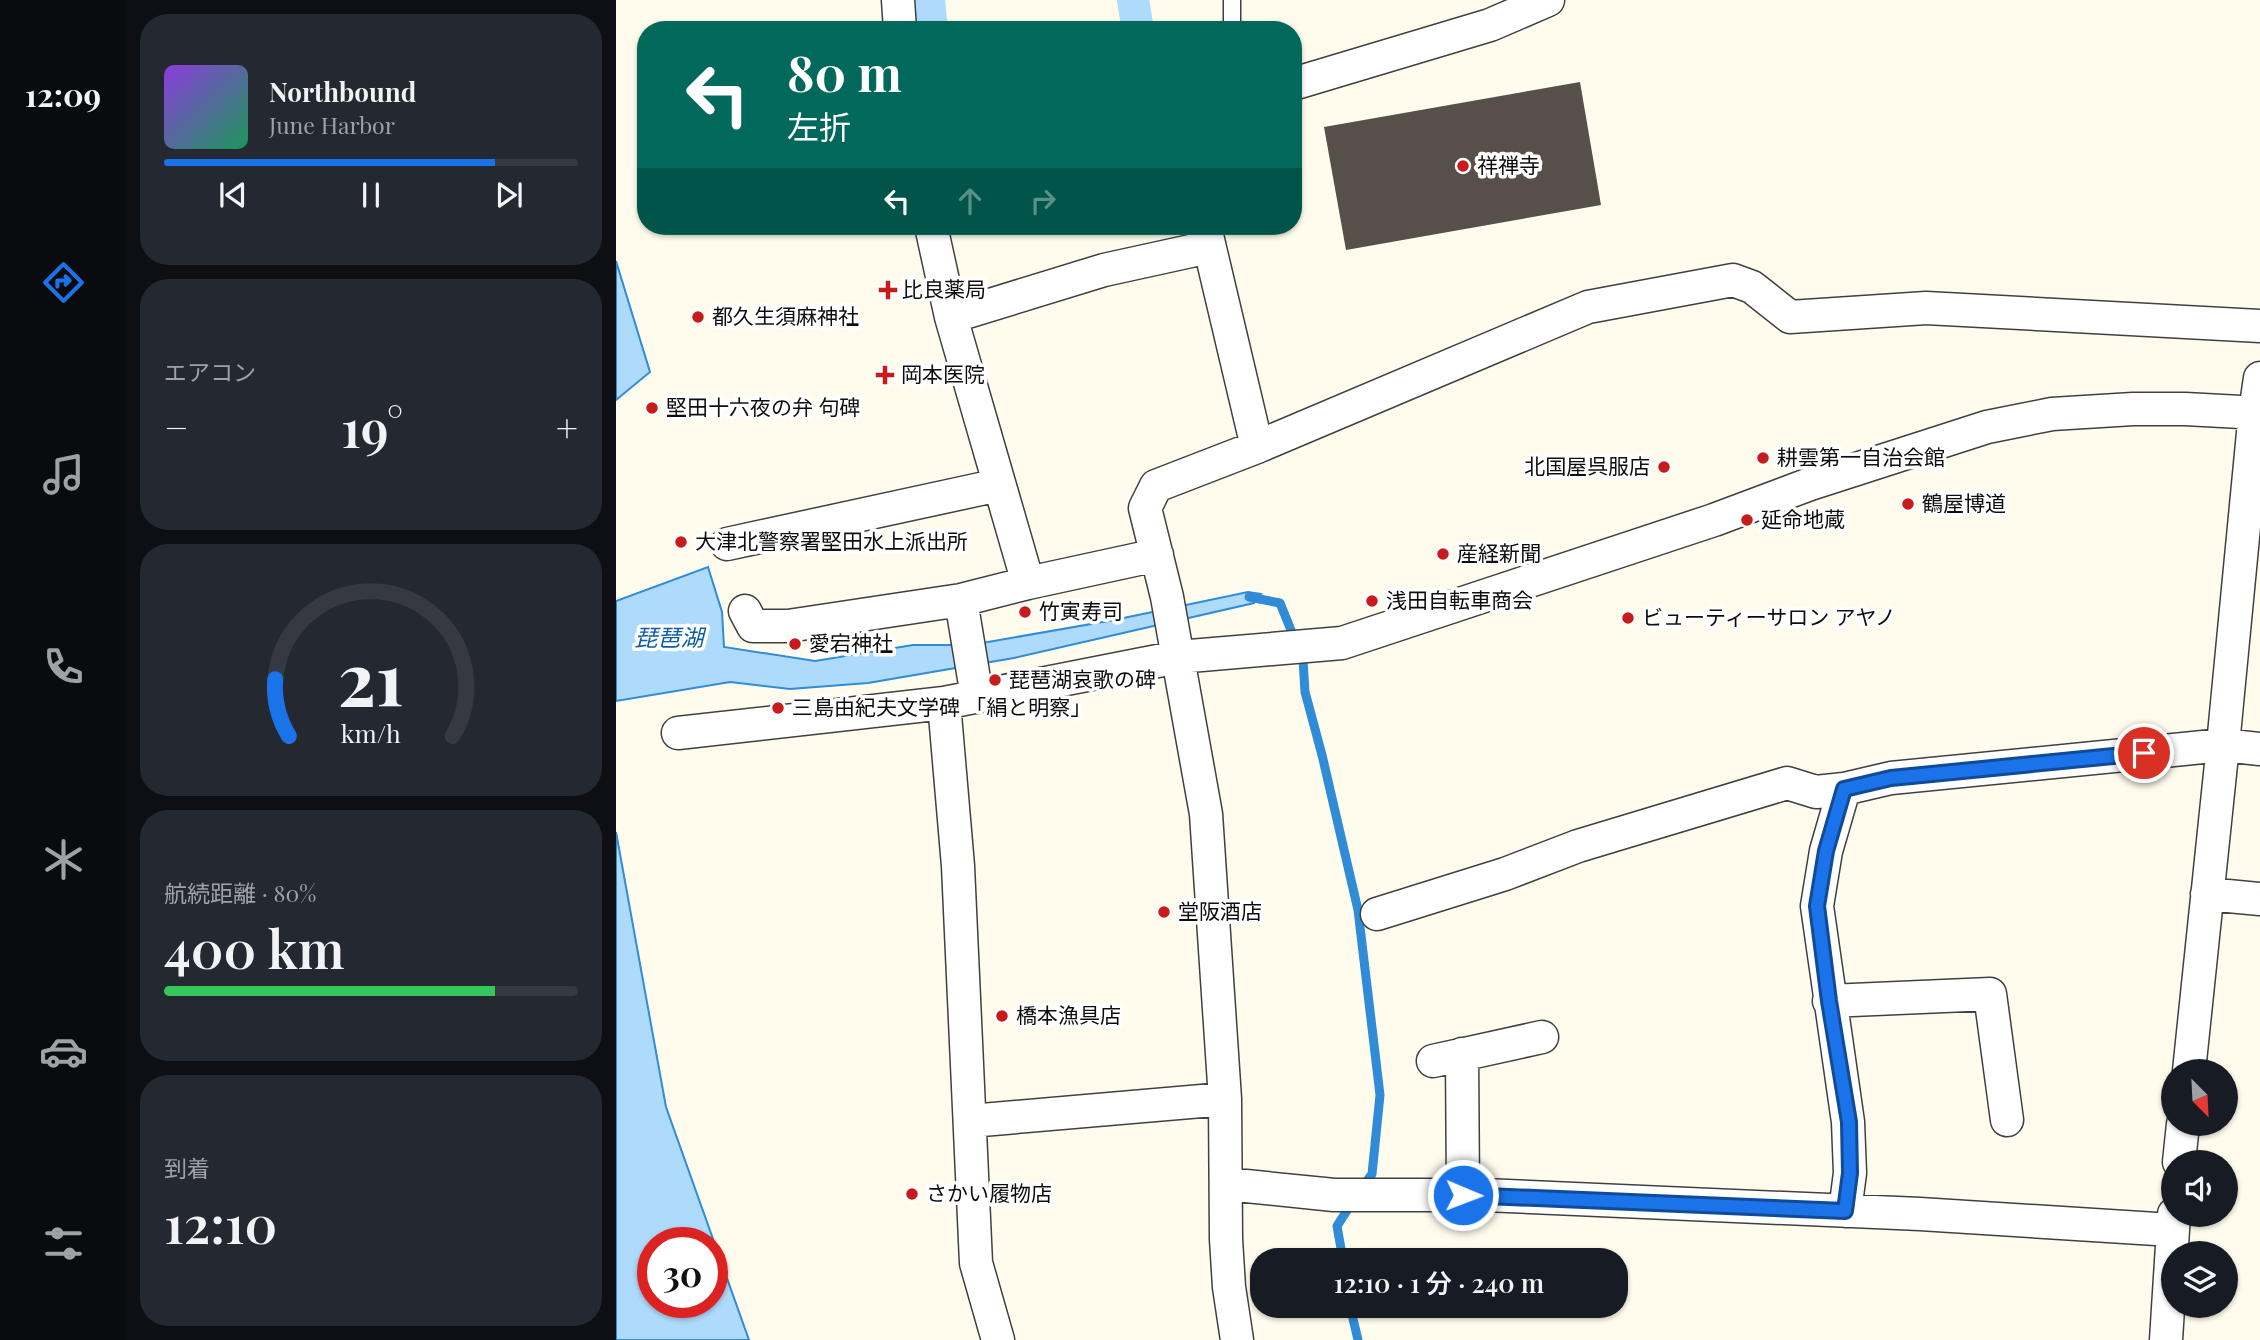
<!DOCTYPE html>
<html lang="ja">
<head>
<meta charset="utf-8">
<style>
	body { margin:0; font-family:"Playfair Display","Noto Sans JP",serif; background:#242831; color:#f1f3f6; height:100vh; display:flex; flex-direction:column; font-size:26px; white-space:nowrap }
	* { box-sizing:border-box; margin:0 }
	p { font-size:23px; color:#9ea1a6 }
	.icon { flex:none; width:38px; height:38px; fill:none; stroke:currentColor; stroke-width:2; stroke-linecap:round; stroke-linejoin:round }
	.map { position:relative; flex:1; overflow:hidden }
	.details { display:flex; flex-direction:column; gap:14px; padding:14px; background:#0d0f14; width:490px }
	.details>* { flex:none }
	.top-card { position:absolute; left:21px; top:21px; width:665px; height:214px; border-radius:28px; box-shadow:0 2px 5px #0004; background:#00695c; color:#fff; overflow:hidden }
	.needle { width:46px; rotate:156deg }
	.buttons { position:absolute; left:1545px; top:1059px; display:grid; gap:14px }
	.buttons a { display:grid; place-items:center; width:77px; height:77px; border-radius:50%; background:#171b24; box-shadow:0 2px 5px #0004; font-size:35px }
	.speed { position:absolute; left:21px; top:1227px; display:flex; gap:14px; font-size:35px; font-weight:700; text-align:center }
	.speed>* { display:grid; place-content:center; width:91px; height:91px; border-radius:50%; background:#171b24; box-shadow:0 2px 5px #0004; line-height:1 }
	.speed .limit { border:10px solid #d22; background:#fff; color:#111 }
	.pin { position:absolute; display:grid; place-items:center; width:60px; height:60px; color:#fff; margin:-30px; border:4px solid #fff; border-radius:50%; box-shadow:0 2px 7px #0007 }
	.me { position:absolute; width:77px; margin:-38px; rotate:91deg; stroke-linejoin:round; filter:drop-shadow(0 0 5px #0008) }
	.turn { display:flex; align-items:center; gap:24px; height:147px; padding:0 35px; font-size:32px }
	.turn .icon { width:91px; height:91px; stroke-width:2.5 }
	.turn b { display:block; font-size:49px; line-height:60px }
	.lanes { display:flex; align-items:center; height:66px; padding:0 35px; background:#0003; justify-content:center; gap:35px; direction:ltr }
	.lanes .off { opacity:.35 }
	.big { font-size:52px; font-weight:600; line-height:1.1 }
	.details .card { flex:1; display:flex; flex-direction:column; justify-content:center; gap:10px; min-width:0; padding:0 24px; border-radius:28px; background:#242831 }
	.details .dial { align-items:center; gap:0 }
	.dial svg { height:182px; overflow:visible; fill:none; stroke:#363941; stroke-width:7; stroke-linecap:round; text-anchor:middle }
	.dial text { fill:#f1f3f6; stroke:none }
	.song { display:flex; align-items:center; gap:21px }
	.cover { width:84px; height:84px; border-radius:10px; background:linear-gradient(135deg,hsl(270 70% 55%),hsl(150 70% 35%)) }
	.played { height:7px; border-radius:4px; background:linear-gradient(90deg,#1a73e8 80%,#363941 80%) }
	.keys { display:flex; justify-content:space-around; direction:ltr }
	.heat { display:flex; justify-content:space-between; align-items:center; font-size:38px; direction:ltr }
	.charge { height:10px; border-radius:5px; background:linear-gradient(90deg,#34c759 80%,#363941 0) }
	.trip { position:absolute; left:634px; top:1248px; width:378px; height:70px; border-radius:28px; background:#171b24; box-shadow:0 2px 5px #0004; font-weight:600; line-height:70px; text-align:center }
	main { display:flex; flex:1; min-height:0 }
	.menu { display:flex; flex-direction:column; width:126px; justify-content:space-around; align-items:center; background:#090b0e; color:#9ea1a6 }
	.menu .icon { width:49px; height:49px }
	.menu .selected { color:#1a73e8 }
	.menu b { font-size:32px; color:#f1f3f6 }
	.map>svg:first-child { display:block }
</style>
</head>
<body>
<main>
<nav class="menu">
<b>12:09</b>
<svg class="icon selected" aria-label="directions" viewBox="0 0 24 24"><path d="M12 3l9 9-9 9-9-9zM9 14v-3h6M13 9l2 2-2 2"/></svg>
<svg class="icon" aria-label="music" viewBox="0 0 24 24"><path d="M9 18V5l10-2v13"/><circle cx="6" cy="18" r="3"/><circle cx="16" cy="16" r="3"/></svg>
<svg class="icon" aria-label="phone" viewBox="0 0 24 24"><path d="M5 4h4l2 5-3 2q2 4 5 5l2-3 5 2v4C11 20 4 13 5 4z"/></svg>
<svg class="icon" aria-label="climate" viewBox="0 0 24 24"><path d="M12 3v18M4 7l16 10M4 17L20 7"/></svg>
<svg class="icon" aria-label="car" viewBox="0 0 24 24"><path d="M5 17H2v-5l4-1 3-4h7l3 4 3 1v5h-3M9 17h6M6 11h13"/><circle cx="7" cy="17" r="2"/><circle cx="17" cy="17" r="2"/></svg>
<svg class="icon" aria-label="filters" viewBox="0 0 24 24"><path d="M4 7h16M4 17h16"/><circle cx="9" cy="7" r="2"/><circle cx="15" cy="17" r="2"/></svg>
</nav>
<section class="details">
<div class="card">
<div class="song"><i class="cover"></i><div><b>Northbound</b><p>June Harbor</p></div></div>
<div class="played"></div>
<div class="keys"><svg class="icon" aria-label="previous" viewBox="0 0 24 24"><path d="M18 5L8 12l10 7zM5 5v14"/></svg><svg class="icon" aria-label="pause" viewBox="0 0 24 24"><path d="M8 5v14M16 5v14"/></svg><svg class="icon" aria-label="next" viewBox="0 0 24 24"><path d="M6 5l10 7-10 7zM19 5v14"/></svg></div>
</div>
<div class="card"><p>エアコン</p>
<div class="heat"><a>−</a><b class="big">19°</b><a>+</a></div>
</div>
<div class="card dial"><svg viewBox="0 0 100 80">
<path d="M14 69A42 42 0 1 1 86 69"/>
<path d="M14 69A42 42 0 0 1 8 44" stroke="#1a73e8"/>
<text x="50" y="56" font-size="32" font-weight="700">21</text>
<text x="50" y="72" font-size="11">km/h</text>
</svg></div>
<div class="card"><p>航続距離 · 80%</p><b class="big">400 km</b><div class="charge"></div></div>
<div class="card"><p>到着</p><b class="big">12:10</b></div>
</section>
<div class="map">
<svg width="1644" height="1340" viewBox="0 0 1644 1340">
	<rect width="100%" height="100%" fill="#fffcee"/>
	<path fill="#aedafb" stroke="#308cd7" stroke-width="2" fill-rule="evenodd" d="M0,261L34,372L0,400Z
		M92,567L106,612L108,647L199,661L297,645H335L372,642L498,620L632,592L645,594L638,603L398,658L252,683L174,689L114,682L0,701V601Z
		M0,832L50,1107L133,1340H0ZM37,1242H96V1302H37Z"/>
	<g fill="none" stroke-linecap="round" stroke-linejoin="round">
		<path stroke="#308cd7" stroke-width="9" d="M633,597L664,603L687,660L689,692L706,755L742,910L764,1095L756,1174L745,1189
			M727,1260L721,1226L737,1201
			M734,1306L742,1340"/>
		<path stroke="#aedafb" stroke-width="32" d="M313,0L316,30
			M517,0L522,30"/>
	</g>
	<path fill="#574f49" d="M964,82L985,205L730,250L708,127Z"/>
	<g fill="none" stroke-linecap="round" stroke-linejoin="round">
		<defs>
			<path id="service" d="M616,0V30"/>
			<path id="minor" d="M282,0L284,30
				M677,84L874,25L932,0
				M315,226L335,317L412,583
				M589,227L641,447
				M335,317L488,270L593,247
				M111,544L383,485
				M345,600L361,697
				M129,611L137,626H172L345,600L412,583L541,555
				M328,703L342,866L360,1263L382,1340
				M62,733L328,703L562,657L726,643L1098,520L1194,484L1371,427L1436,414L1517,409H1569L1644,413
				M1228,789L1210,851L1201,906L1232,1122L1234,1173L1229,1211
				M1591,894L1644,899
				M761,914L889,874L962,846L1171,783L1200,792L1228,789L1275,778L1528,753L1607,745L1644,749
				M1213,1001L1374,994L1391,1120
				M846,1054L847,1195
				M817,1061L926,1037
				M1573,1071L1607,745L1639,412L1644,378
				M354,1121L609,1099
				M1563,1162L1567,1124
				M610,1184L718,1195H868L1304,1214L1556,1230
				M621,1340L613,1287L610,1239L609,1099L590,814L551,597L529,508L540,486L641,447L972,307L1117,280L1136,287L1174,317L1310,308L1644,326
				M1550,1340L1558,1214"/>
		</defs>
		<use href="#service" stroke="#404040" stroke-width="19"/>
		<use href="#minor" stroke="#404040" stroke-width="35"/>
		<use href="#service" stroke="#fff" stroke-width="16"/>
		<use href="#minor" stroke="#fff" stroke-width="32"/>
	</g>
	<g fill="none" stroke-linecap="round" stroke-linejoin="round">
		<defs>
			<path id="route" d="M847,1195L1229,1211L1234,1173L1233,1122L1213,1001L1201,906L1210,851L1228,789L1275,778L1528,753"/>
		</defs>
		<use href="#route" stroke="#114b97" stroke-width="18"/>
		<use href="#route" stroke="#1a73e8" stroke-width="12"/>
	</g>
	<g fill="#c81b1b" stroke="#fff" stroke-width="2.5">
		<circle cx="847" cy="166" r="7"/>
		<path d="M268.5 279.5h7v7h7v7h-7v7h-7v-7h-7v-7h7z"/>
		<circle cx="82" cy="317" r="7"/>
		<path d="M265.5 364.5h7v7h7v7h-7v7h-7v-7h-7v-7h7z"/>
		<circle cx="36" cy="408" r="7"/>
		<circle cx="1147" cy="458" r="7"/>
		<circle cx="1048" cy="467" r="7"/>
		<circle cx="1292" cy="504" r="7"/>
		<circle cx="1131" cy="520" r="7"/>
		<circle cx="65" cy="542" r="7"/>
		<circle cx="827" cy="554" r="7"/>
		<circle cx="756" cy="601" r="7"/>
		<circle cx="409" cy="612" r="7"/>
		<circle cx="1012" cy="618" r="7"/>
		<circle cx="179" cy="644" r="7"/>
		<circle cx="379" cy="680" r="7"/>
		<circle cx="162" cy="708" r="7"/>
		<circle cx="548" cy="912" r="7"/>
		<circle cx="386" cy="1016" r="7"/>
		<circle cx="296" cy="1194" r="7"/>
	</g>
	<g text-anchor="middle" stroke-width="7" stroke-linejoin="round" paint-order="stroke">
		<g font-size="21" fill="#0d0d0d" stroke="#fff" text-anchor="start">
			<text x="861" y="173">祥禅寺</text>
			<text x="286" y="297">比良薬局</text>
			<text x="96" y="324">都久生須麻神社</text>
			<text x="285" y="382">岡本医院</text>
			<text x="50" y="415">堅田十六夜の弁 句碑</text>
			<text x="1161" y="465">耕雲第一自治会館</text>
			<text x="1034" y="474" text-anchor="end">北国屋呉服店</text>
			<text x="1306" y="511">鶴屋博道</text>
			<text x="1145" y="527">延命地蔵</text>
			<text x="79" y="549">大津北警察署堅田水上派出所</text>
			<text x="841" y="561">産経新聞</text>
			<text x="770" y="608">浅田自転車商会</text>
			<text x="423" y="619">竹寅寿司</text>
			<text x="1026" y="625">ビューティーサロン アヤノ</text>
			<text x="193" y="651">愛宕神社</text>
			<text x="393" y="687">琵琶湖哀歌の碑</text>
			<text x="176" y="715">三島由紀夫文学碑 「絹と明察」</text>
			<text x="562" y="919">堂阪酒店</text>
			<text x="400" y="1023">橋本漁具店</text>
			<text x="310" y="1201">さかい履物店</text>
		</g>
		<g font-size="23" font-style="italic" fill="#0d5da8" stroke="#fff">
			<text x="53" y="646">琵琶湖</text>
		</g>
	</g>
</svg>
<div class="buttons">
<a><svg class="needle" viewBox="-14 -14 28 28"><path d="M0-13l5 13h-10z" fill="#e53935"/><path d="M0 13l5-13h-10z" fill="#9ea1a6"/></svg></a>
<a><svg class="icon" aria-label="sound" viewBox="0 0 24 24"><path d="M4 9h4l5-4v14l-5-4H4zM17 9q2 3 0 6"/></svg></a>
<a><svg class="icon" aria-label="layers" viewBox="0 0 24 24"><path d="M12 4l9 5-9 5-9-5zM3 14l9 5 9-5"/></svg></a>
</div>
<div class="speed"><div class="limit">30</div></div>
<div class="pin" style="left:1528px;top:753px;background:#d93025"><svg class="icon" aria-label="arrive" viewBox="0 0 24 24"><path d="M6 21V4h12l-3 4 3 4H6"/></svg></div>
<svg class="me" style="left:847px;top:1195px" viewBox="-20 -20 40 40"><circle r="17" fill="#1a73e8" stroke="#fff" stroke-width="3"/><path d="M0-11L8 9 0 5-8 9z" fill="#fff"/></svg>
<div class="trip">12:10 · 1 分 · 240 m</div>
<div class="top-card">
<div class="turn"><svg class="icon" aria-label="left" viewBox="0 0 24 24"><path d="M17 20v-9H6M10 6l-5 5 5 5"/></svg><div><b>80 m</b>左折</div></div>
<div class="lanes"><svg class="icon" aria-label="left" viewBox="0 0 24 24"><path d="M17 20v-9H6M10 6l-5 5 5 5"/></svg><svg class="icon off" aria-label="ahead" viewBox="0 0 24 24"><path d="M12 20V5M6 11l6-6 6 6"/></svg><svg class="icon off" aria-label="right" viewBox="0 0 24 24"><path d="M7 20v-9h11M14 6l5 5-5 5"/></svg></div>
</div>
</div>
</main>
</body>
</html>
